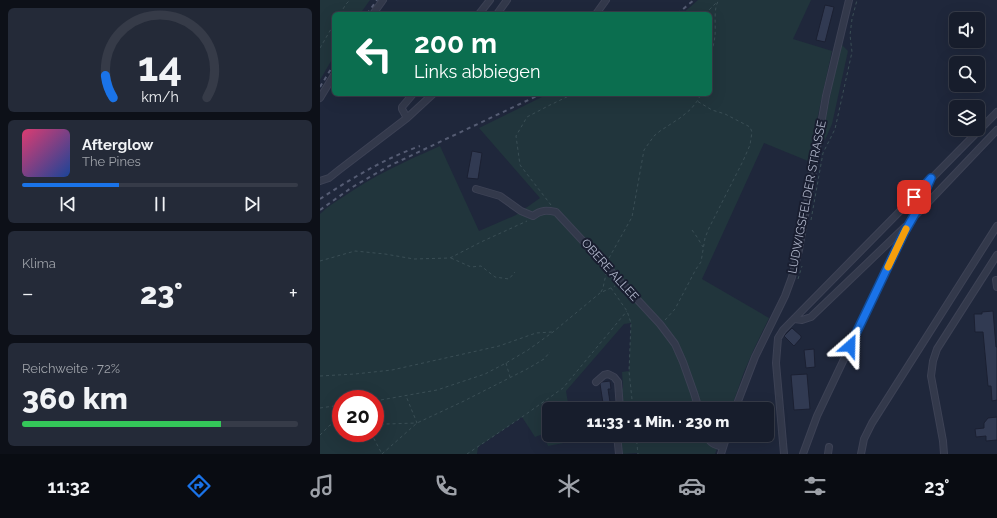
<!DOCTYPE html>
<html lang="de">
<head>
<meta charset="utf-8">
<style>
	body { margin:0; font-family:Raleway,sans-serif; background:#242a38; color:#f1f3f6; height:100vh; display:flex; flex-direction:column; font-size:15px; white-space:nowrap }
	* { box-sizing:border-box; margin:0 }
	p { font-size:13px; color:#9ea2a9 }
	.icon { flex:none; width:22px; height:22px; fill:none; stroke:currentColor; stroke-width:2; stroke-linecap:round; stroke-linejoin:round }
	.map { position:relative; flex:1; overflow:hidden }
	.drawer { display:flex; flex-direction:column; gap:8px; padding:8px; background:#0d1018; width:320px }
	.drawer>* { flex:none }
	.hud { position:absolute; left:12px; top:12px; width:380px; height:84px; border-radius:6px; box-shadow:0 4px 16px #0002,0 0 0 1px #363b48; background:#0b6e4f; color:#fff; overflow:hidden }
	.fabs { position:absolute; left:629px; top:12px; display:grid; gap:8px }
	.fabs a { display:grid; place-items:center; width:36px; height:36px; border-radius:6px; background:#171d2c; box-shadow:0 4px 16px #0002,0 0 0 1px #363b48; font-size:20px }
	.speed { position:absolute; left:12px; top:390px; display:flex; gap:8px; font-size:20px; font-weight:700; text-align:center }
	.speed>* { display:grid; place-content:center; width:52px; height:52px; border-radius:50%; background:#171d2c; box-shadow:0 4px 16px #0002,0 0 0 1px #363b48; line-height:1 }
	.speed .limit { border:6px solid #d22; background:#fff; color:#111 }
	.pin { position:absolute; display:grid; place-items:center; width:34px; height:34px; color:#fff; margin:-17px; border-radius:8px; box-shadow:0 2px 6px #0006 }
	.me { position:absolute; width:44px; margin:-22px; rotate:25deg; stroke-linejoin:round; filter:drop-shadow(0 0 3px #0008) }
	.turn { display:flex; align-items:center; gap:14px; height:84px; padding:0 16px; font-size:18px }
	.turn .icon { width:52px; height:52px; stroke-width:2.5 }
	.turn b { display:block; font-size:28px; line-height:34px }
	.big { font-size:30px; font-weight:800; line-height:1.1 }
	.drawer .widget { flex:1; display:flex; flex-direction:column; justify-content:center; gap:6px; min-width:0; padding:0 14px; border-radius:6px; background:#242a38 }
	.drawer .dial { align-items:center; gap:0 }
	.dial svg { height:104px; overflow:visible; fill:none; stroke:#363b48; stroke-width:7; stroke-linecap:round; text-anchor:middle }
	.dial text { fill:#f1f3f6; stroke:none }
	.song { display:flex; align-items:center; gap:12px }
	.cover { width:48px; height:48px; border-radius:6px; background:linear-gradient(135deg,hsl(340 70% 55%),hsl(220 70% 35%)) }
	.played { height:4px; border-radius:2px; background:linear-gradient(90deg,#1a73e8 35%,#363b48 35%) }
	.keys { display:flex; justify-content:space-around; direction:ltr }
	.heat { display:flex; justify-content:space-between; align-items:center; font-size:22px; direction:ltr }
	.charge { height:6px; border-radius:3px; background:linear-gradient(90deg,#34c759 72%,#363b48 0) }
	.trip { position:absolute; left:222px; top:402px; width:232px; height:40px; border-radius:6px; background:#171d2c; box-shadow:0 4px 16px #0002,0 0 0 1px #363b48; font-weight:800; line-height:40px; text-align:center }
	.menu { display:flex; height:64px; justify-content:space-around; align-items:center; background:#090c12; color:#9ea2a9 }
	.menu .icon { width:28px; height:28px }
	.menu .active { color:#1a73e8 }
	.menu b { font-size:18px; color:#f1f3f6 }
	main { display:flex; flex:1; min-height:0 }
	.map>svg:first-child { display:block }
</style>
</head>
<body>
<main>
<section class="drawer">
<div class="widget dial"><svg viewBox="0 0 100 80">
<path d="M14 69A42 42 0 1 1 86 69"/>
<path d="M14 69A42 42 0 0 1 8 52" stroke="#1a73e8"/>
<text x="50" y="56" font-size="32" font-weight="700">14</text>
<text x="50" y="72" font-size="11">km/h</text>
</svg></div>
<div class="widget">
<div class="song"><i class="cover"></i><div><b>Afterglow</b><p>The Pines</p></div></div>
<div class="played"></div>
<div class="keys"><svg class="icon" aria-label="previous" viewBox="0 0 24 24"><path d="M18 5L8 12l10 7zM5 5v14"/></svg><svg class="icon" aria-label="pause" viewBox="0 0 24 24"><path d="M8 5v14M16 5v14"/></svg><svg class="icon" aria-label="next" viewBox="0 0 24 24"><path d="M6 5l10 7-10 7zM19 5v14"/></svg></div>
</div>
<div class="widget"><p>Klima</p>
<div class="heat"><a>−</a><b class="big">23°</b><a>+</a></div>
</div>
<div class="widget"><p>Reichweite · 72%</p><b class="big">360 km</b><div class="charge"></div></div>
</section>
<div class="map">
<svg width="677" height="454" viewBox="0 0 677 454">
	<rect width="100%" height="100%" fill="#1f273b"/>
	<path fill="#21353c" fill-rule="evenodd" d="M0,0H50L40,14H14V56L0,80Z
		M378,0H491L473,39L512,51L488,161L444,143L382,279L449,318L433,351L424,372L411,409H302L301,391L303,387L302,372L309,371L311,323L304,324L246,391L249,409H229V435H253L254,441L228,446L223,434L215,437L202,417L158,447L157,454H0V214C7,207 15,202 23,197C53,176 86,161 120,146L159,231L196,215L220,198L159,128L228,94H390V14H362ZM21,399H55V433H21Z
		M520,43L528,51L512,124L505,140L502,139Z
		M300,435H402L395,454H318L317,453L302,454Z"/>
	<path fill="#313a52" stroke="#1b2032" d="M505,5L514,7L505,42L496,40Z
		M152,151L162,153L158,179L147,178Z
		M673,311L676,347H677V400L672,401L671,386H668L663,332H655L654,314H662V312Z
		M472,328L481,336V338L474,346L464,336Z
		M494,349L495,367L486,368L484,350Z
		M487,374L490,409L474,410L471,375Z
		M290,381L291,389H288L290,402L283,403L280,384L282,382Z
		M677,417V440L666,441V436L656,437L655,429L664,428V423L668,418Z"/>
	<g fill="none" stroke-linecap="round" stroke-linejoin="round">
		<defs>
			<path id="minor" d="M53,14L63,0
				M159,14L170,0
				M177,14L187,0
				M276,14L286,0
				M0,98L14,75
				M87,118L82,109V107L93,94
				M0,181L9,178L19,170L87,118L113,94
				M156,189L180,196L201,211L213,216C221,210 226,210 236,212L340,324L355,344L363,362L374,393L379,409
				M597,214L677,130
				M676,280L677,287
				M474,319L482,320L491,317L585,227
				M276,382L284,375L288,374L294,377L298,382L300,409
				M415,409L435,357L465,296L472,277L479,250L506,96L517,50L529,0
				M297,435L299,454
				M386,435C390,443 394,445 403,447
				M401,454L407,435
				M464,454L456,363L458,338L463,330L585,206L611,179L677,112
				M483,454L497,416L584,233L596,212L609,184
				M508,454L509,447
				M541,454L544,439L552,423L677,226
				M624,454L623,441L611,376L613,361L617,349L677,255"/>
		</defs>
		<use href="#minor" stroke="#3d4255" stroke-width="8"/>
		<path stroke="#3a4e55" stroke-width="1" stroke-dasharray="3 3" stroke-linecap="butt" d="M20,14L26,4L30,0
			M385,14L396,3
			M0,48L14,24
			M390,58C392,51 394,43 395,36C396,26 393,7 399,0
			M231,205L200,165L196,136L207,117L230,105L253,94
			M491,220L503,153L515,129L532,52L530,35L532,19L537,0
			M372,230L377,237L383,247
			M131,258L151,267L161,266L175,277L189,279L195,272
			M289,258L312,217L324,150L334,136L340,131L360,118L371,109L378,100L381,94
			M0,261L35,251L65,254L94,259L130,258L161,242L207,221
			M478,279L482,266
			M291,288L307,311L311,323L309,371L313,409
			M281,292L283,288L286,274
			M345,320L355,309L376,269L381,262L385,238L389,228L423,161L430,145L432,132L430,127L405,114L392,110L377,101
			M186,363L190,377
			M0,376L35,374L72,370L179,346L216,333L232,332
			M55,401L117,390L165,374L186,363L208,350L233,332L280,293L295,286
			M0,408L21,405
			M55,427L66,424L97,423L86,396
			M51,433L62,454
			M0,435L10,425L21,426
			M316,435L318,454
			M62,454L97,423L144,401L207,369L224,359L230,352
			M147,454L202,417L243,388L307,311"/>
		<use href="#minor" stroke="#33394b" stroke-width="6"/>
		<path stroke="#555c73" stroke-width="2" stroke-dasharray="4 4" stroke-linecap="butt" d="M47,14L57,0
			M357,14L374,0
			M0,87L14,64
			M0,199C32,178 64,159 100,146
			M0,210L31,188L67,167L221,94"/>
	</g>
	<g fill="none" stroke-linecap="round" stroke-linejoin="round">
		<defs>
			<path id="route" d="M530,346L584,233L596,212L611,178L594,197"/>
		</defs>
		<use href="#route" stroke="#114b97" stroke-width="10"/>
		<use href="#route" stroke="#1a73e8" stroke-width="7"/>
		<path stroke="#f59e0b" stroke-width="7" d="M568,267L586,229"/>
	</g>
	<g text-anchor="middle" stroke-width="4" stroke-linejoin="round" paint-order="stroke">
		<g font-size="12" fill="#aeb4c8" stroke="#191e30">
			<text transform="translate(487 197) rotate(-79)" y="4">LUDWIGSFELDER STRASSE</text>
			<text transform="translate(290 270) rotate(48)" y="4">OBERE ALLEE</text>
		</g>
	</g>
</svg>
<div class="fabs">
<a><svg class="icon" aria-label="sound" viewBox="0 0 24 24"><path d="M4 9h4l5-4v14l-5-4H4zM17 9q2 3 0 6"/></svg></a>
<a><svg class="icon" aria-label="search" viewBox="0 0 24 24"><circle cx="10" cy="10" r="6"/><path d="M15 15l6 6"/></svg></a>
<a><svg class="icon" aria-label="layers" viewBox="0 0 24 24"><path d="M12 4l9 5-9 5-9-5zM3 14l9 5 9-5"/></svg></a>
</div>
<div class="speed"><div class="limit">20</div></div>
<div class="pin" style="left:594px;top:197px;background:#d93025"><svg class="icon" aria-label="arrive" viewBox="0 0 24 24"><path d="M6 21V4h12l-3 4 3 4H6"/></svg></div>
<svg class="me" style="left:530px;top:346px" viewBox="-20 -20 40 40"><path d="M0-17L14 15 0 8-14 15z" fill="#1a73e8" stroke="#fff" stroke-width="4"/></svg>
<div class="trip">11:33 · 1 Min. · 230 m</div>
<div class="hud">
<div class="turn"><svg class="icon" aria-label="left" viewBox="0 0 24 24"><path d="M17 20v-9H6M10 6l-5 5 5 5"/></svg><div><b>200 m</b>Links abbiegen</div></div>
</div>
</div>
</main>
<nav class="menu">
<b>11:32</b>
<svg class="icon active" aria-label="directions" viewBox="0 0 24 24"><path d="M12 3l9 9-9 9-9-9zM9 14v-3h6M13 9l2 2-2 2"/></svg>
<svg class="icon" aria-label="music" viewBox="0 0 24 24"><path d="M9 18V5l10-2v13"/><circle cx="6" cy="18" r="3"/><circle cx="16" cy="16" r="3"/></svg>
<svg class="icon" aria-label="phone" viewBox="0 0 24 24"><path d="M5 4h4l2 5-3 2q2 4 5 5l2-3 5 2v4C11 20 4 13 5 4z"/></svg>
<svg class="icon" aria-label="climate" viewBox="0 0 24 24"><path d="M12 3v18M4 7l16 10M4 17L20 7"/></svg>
<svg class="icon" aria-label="car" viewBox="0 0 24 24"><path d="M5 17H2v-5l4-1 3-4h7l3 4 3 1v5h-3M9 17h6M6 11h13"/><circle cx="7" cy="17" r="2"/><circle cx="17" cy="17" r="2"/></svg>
<svg class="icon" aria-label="filters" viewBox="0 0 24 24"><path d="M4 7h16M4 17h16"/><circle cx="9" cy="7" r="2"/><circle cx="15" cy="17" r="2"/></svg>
<b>23°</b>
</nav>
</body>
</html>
